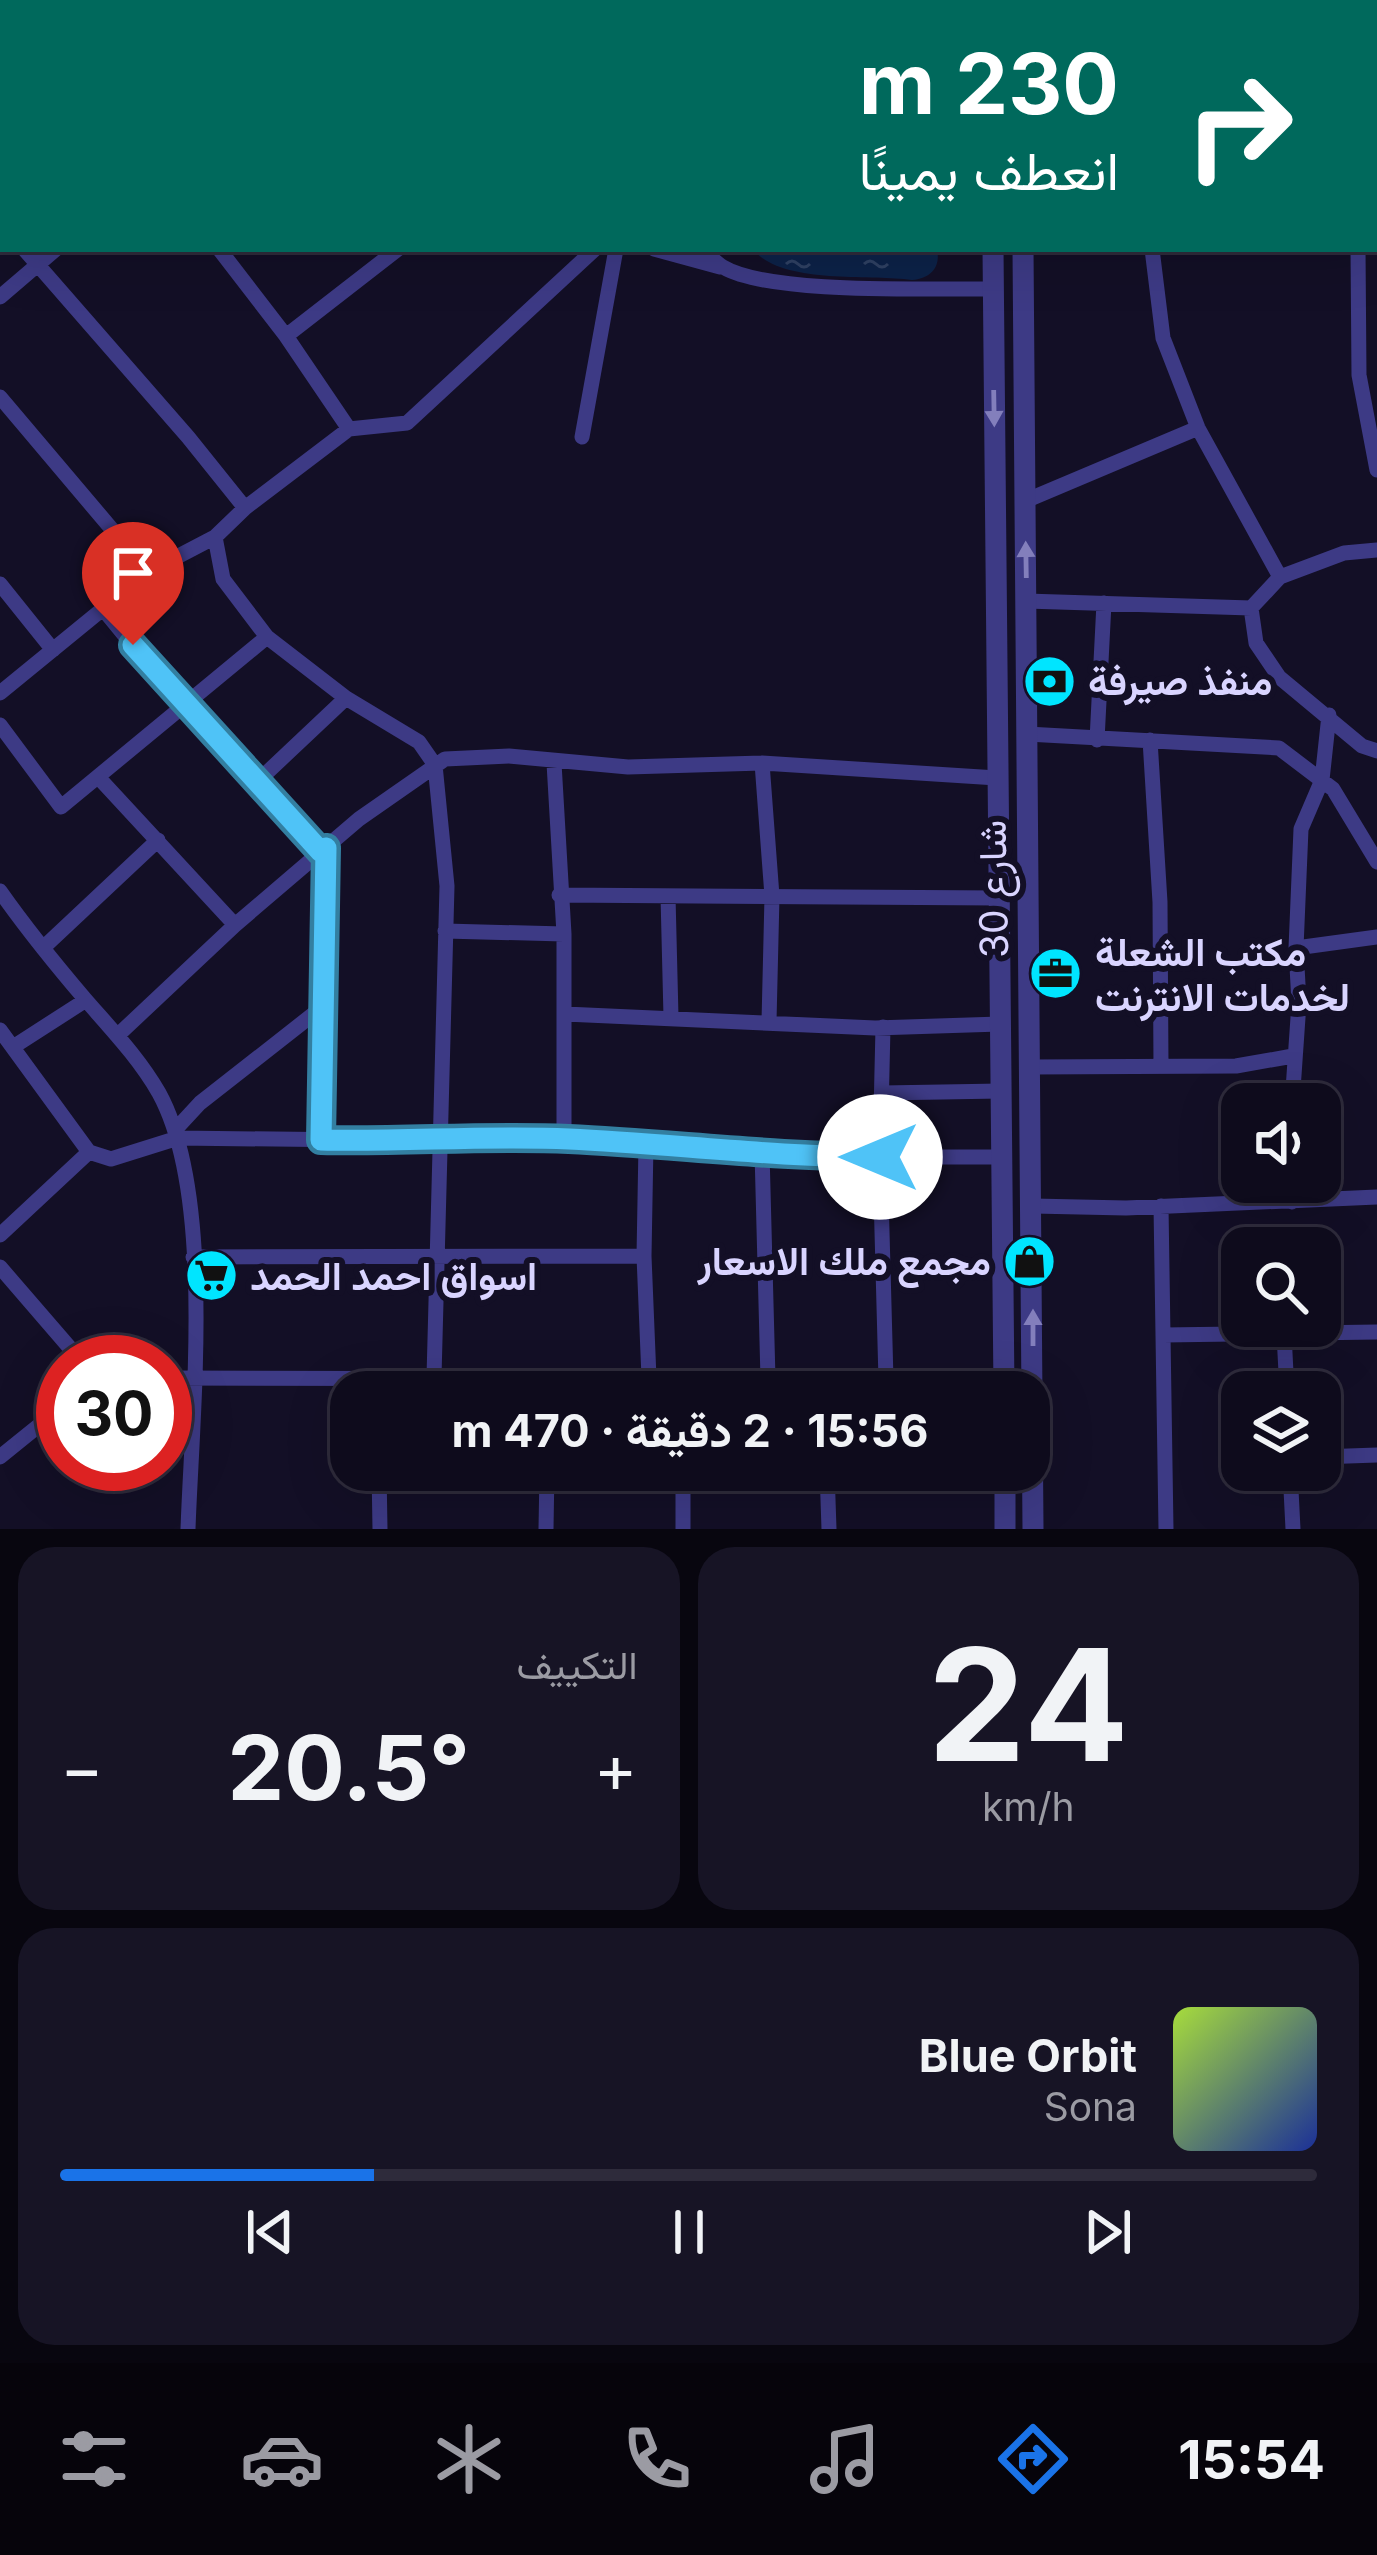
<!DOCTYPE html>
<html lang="ar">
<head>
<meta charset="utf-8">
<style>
	body { margin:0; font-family:Inter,Vazirmatn,sans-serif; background:#171425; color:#f1f3f6; direction:rtl; height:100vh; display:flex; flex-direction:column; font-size:45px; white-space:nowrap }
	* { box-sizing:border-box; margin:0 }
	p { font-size:39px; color:#9b9ba3 }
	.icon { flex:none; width:66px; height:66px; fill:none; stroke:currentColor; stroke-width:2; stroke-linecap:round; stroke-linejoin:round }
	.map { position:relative; height:1529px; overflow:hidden; direction:ltr }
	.sheet { display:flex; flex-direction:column; gap:18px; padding:18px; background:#08060f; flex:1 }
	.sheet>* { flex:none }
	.guide { position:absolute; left:0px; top:0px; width:1377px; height:252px; box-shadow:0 12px 48px #0002,0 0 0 3px #2e2b3b; direction:rtl; background:#00695c; color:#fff; overflow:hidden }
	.fabs { position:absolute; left:1221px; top:1083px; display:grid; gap:24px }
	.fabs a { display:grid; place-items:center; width:120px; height:120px; border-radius:24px; background:#0e0b1c; box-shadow:0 12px 48px #0002,0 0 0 3px #2e2b3b; font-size:60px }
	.speed { position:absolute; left:36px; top:1335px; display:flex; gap:24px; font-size:60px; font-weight:700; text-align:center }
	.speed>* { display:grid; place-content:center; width:156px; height:156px; border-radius:50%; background:#0e0b1c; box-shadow:0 12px 48px #0002,0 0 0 3px #2e2b3b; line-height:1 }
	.speed .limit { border:18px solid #d22; background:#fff; color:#111 }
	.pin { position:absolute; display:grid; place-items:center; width:102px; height:102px; color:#fff; margin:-123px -51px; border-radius:50% 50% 50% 0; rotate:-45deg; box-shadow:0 0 12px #0007 }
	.pin .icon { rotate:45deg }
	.me { position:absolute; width:132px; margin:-66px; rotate:270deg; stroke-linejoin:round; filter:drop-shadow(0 0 9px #0008) }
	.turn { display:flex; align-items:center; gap:42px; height:252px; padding:0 60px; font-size:54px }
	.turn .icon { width:156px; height:156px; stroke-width:2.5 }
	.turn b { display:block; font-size:84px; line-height:102px }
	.big { font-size:90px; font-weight:700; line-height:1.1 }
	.sheet .card { flex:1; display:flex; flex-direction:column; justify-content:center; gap:18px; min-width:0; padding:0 42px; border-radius:36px; background:#171425 }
	.sheet .dial { align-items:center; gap:0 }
	.dial b { font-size:156px; line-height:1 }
	.song { display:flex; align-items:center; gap:36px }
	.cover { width:144px; height:144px; border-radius:18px; background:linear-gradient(135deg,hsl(80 70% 55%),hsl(230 70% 35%)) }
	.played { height:12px; border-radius:6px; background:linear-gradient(90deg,#1a73e8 25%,#2e2b3b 25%) }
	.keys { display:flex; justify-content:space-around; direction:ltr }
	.heat { display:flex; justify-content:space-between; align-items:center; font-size:66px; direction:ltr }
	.sheet .tiles { flex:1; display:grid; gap:18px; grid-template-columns:1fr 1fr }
	.card:last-child { grid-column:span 2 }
	.trip { position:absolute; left:330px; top:1371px; width:720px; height:120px; border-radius:36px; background:#0e0b1c; box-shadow:0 12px 48px #0002,0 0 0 3px #2e2b3b; font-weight:700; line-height:120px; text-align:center; direction:rtl }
	.tabs { display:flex; height:192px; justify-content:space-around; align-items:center; background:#06040b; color:#9b9ba3 }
	.tabs .icon { width:84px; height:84px }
	.tabs .selected { color:#1a73e8 }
	.tabs b { font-size:54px; color:#f1f3f6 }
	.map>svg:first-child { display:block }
</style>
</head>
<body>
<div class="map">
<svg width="1377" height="1529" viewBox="0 0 1377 1529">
	<defs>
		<pattern id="water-ripples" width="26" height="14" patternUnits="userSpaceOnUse" patternTransform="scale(3)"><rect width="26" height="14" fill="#0c2248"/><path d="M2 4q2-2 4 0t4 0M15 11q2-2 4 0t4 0" fill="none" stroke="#2f4163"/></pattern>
	</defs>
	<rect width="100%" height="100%" fill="#130f26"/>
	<path fill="url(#water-ripples)" d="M753,249H937C941,268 930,278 912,280C869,274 780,285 753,249Z"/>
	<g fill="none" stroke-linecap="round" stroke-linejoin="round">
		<path stroke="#3d3a85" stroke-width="15" d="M325,0L327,3
			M486,0L489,3
			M638,0L641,3
			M818,0L821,3
			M854,0L880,3
			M1166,0V3
			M235,3L239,0
			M431,3L434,0
			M841,3L843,0
			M1301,3H1306
			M1374,112L1377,111
			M1374,207L1377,206
			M0,216L3,220
			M24,249L188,437L245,508
			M219,249L286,336L349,429
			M654,249L720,267
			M702,249C709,255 716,263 723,267C770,295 933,288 993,289
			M1152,249L1163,338L1198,428L1280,577
			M1358,249L1359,375L1377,470
			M0,297L56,249
			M286,336L398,249
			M0,397L148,572
			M582,437L616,249
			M1025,501L1198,428
			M215,537L223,579L267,637L346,698L419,742L435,765L447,886L434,1377
			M0,584L53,650
			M1026,601L1251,608L1280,577L1344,553L1377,550
			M1251,608L1256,643L1279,677L1362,746L1377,751
			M103,609L162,681L321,852
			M0,693L148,572L215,537L245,508L349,429L407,423L595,249
			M0,725L61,807L267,637
			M1027,734L1279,748L1333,789L1377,862
			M1097,740L1104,603
			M1150,740L1160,902L1161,1066
			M554,763L564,934V1139
			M762,763L772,896L769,1022
			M99,778L235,925
			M258,781L346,698
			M0,891C26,928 56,965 85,999C111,1029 139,1058 159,1093C215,1195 192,1411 188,1529
			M559,895L998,898
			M668,896L671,1017
			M445,931L564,934
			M44,947L158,840
			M1296,948L1301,829L1322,780L1329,715
			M565,1014L875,1028L1000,1024
			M883,1027L880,1157L886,1380
			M0,1030L89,1152L111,1159L178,1138L439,1141L564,1139L739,1149L791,1157H1001
			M118,1035L235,925L359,819L445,759L509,756L628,767L762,763L997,778
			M13,1047L86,1000
			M1031,1067L1236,1066L1293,1056
			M882,1093L1001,1091
			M1292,1104L1299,1003L1296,948L1377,937
			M175,1130L200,1103L325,1005
			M321,1140L326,848
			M646,1144L644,1256L649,1378
			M762,1152L768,1379
			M1292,1202L1293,1182
			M1033,1206L1126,1208L1377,1197
			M1161,1206L1166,1529
			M0,1235L89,1152
			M193,1257L644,1256
			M0,1267L82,1362
			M1284,1334L1287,1392
			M1163,1335L1377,1332
			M165,1378L1004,1380
			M0,1457L63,1406
			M1320,1457L1377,1455
			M379,1470L380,1529
			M827,1470L829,1529
			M1290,1470L1293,1529
			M546,1529L547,1470
			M683,1529V1470"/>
		<path stroke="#3d3a85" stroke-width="21" d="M23,3L26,0
			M994,3V0
			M1022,3V0
			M0,21L3,19
			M993,249L1004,1392
			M1023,249L1033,1529
			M1005,1470V1529"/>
	</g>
	<defs><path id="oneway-solid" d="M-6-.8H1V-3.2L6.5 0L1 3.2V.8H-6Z" transform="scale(3)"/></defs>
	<g fill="#837fbc">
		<use href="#oneway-solid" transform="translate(994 408) rotate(89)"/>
		<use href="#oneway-solid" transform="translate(1026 560) rotate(-91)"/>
		<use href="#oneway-solid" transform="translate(1033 1328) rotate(-90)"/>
	</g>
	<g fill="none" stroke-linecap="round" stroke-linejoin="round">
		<defs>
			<path id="route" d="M133,645L321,852L326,848L321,1140C404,1142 487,1135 569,1139C673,1144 776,1157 880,1157"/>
		</defs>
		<use href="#route" stroke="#337fa1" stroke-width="30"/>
		<use href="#route" stroke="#4fc3f7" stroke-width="21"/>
	</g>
	<defs>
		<symbol id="bank-disc" viewBox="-11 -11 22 22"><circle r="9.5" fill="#00e5ff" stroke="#130f26"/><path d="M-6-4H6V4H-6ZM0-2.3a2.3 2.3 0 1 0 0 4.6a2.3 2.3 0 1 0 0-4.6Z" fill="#111"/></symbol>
		<symbol id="office-disc" viewBox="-11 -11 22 22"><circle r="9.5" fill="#00e5ff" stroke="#130f26"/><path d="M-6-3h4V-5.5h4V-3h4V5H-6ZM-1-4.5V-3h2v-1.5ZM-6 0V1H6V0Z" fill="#111"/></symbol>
		<symbol id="shop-disc" viewBox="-11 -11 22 22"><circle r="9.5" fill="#00e5ff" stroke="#130f26"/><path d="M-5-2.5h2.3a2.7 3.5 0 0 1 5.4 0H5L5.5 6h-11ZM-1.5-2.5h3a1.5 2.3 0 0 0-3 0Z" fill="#111"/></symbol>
		<symbol id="supermarket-disc" viewBox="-11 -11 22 22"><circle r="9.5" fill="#00e5ff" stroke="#130f26"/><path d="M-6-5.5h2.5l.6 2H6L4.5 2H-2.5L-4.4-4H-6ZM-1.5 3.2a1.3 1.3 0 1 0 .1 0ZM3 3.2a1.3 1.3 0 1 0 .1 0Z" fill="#111"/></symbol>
	</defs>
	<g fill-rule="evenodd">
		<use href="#bank-disc" x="1020" y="652" width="59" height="59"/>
		<use href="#office-disc" x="1026" y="944" width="59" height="59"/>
		<use href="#shop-disc" x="1000" y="1232" width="59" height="59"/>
		<use href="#supermarket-disc" x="182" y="1246" width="59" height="59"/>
	</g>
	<g text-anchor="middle" stroke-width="12" stroke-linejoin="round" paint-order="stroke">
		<g font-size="39" font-weight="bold" fill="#d9d4ff" stroke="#130f26" text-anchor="start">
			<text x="1088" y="695">منفذ صيرفة</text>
			<text x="1095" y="966">مكتب الشعلة<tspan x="1095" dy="45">لخدمات الانترنت</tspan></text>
			<text x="991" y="1275" text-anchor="end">مجمع ملك الاسعار</text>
			<text x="250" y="1290">اسواق احمد الحمد</text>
		</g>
		<g font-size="39" fill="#d9d4ff" stroke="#130f26">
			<text transform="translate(993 889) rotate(-91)" y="14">شارع 30</text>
		</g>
	</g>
</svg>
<div class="fabs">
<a><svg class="icon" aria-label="sound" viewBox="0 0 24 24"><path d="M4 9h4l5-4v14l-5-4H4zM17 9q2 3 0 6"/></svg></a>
<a><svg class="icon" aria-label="search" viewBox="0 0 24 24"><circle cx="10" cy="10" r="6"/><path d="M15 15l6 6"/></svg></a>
<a><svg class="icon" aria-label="layers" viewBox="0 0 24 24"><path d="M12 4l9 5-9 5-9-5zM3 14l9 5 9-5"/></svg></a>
</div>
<div class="speed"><div class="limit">30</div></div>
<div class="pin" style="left:133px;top:645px;background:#d93025"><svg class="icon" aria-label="arrive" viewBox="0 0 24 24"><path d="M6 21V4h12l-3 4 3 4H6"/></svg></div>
<svg class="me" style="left:880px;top:1157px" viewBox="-20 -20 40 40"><circle r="19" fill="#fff"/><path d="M0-13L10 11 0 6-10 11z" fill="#4fc3f7"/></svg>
<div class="trip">15:56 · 2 دقيقة · 470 m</div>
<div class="guide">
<div class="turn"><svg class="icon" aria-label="right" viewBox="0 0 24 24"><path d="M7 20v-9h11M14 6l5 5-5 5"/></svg><div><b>230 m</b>انعطف يمينًا</div></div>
</div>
</div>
<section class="sheet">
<div class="tiles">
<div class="card dial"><b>24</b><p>km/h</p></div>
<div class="card"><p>التكييف</p>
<div class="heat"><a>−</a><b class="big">20.5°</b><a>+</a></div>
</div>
<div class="card">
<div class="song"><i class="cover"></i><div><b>Blue Orbit</b><p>Sona</p></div></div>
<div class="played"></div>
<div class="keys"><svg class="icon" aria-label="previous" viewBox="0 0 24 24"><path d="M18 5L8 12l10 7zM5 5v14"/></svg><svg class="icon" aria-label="pause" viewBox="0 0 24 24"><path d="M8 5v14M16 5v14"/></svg><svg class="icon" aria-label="next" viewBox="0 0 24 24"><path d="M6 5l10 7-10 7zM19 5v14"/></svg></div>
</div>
</div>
</section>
<nav class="tabs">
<b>15:54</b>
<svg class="icon selected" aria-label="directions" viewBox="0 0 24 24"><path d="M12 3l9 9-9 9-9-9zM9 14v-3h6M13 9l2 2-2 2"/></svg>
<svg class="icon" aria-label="music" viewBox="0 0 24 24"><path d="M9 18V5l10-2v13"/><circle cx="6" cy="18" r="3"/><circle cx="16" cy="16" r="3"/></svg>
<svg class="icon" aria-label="phone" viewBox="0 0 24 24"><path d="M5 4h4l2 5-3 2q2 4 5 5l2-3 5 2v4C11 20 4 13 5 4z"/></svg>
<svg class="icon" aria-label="climate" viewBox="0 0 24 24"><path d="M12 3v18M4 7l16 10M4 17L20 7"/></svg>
<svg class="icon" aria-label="car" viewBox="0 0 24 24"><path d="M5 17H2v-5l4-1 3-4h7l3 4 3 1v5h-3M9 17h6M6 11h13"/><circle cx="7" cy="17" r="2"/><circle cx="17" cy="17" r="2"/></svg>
<svg class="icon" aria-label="filters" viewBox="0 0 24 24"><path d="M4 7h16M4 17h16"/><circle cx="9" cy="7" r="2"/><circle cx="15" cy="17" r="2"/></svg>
</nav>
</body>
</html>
